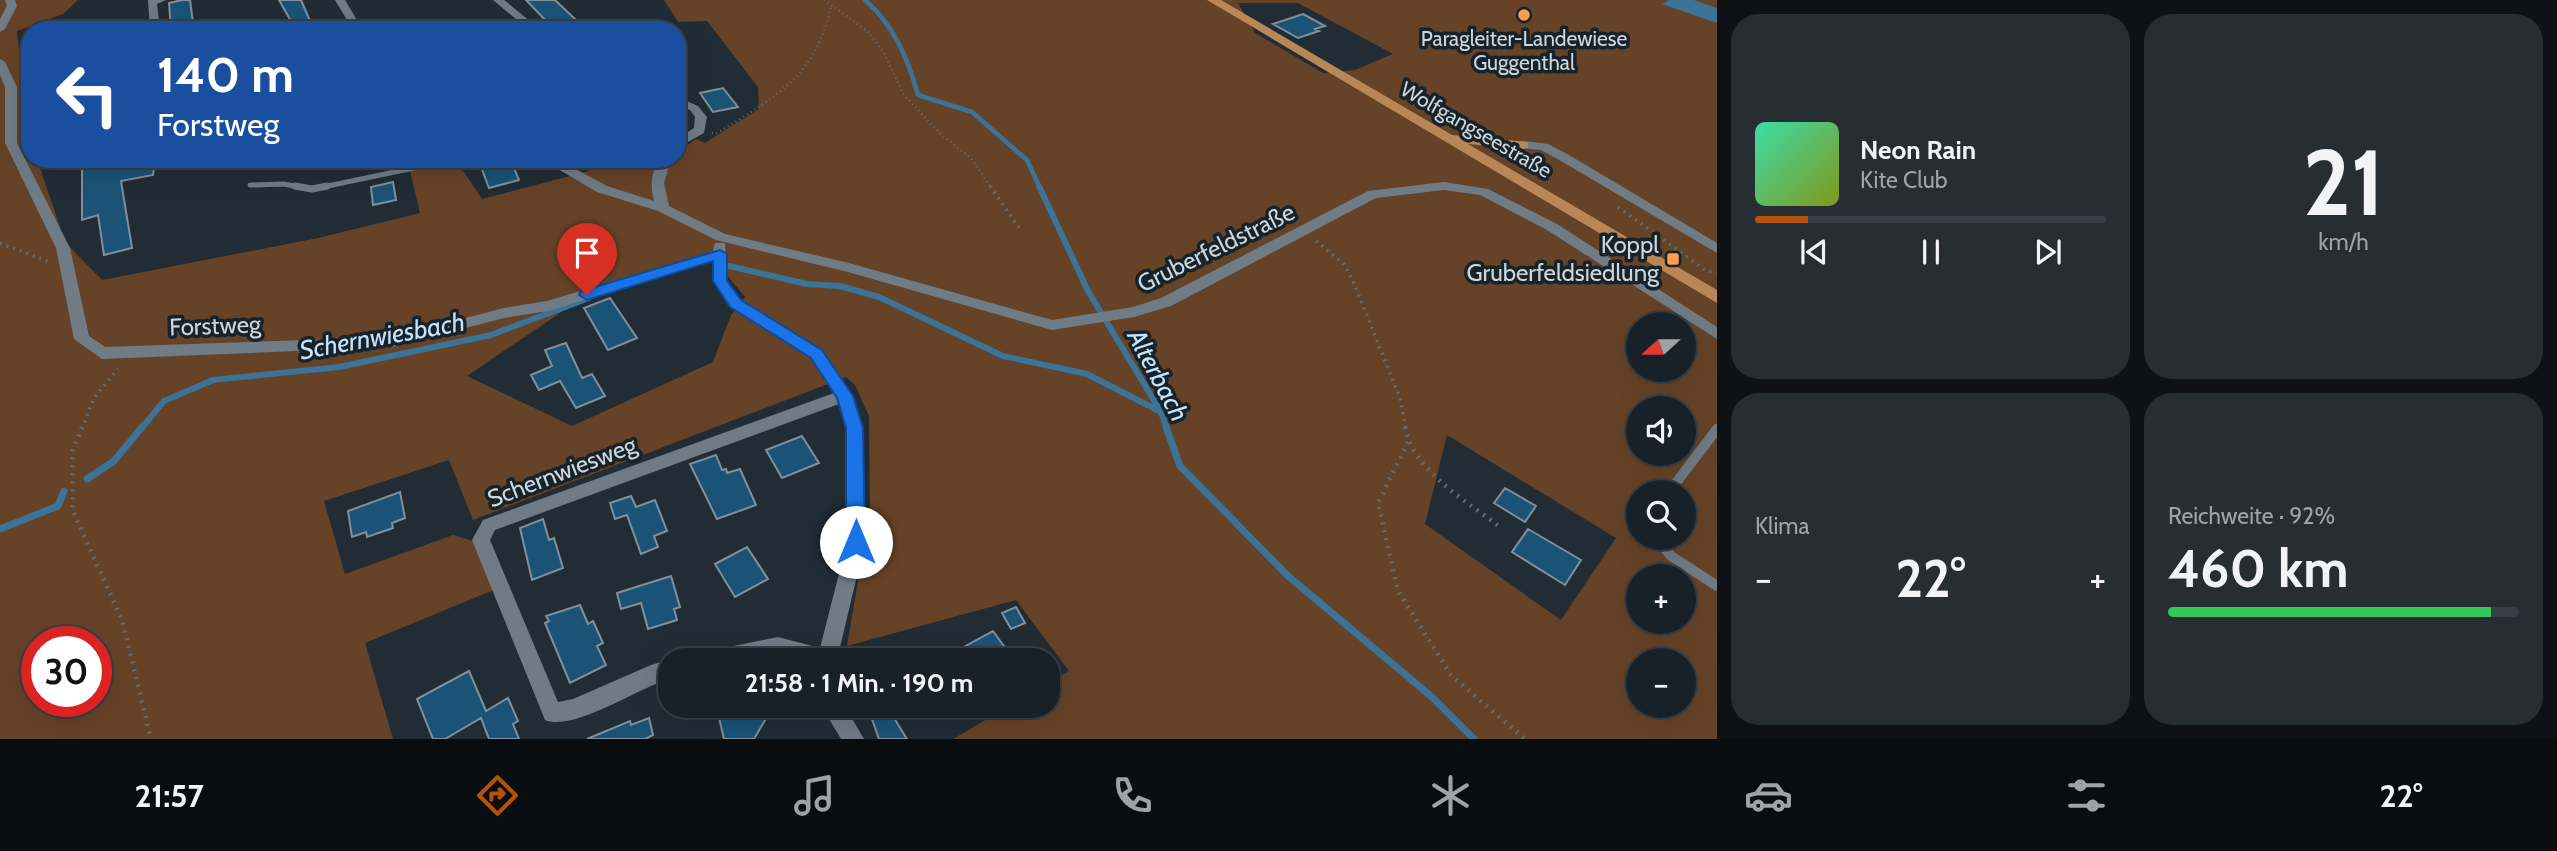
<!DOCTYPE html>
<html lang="de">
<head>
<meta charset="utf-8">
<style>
	body { margin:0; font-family:Cabin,sans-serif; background:#262e34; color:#f1f3f6; height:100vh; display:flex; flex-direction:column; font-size:26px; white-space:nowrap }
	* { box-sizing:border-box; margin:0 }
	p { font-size:23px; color:#9fa3a8 }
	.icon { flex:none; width:38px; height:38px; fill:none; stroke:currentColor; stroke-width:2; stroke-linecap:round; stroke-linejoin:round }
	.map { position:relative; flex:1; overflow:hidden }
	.sheet { display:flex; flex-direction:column; gap:14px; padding:14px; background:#0e1216; width:840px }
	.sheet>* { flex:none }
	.top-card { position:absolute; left:21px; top:21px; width:665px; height:147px; border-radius:28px; box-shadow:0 7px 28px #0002,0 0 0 2px #373e45; background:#1a4fa0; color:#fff; overflow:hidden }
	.needle { width:46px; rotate:249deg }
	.controls { position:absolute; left:1626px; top:312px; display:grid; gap:14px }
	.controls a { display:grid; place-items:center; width:70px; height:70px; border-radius:50%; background:#192128; box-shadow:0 7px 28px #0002,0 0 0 2px #373e45; font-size:35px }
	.speed { position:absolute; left:21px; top:626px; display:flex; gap:14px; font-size:35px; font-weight:700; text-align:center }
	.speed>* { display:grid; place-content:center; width:91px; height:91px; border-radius:50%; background:#192128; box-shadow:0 7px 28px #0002,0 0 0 2px #373e45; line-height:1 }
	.speed .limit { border:10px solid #d22; background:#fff; color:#111 }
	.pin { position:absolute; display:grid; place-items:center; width:60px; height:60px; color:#fff; margin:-72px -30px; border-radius:50% 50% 50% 0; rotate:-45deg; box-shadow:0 0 7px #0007 }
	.pin .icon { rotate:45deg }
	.me { position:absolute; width:77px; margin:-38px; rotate:0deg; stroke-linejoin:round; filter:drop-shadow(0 0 5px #0008) }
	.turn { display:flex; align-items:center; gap:24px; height:147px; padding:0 21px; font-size:32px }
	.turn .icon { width:91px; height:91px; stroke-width:2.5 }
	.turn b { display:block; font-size:49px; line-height:60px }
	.big { font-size:52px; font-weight:800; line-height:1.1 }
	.sheet .tile { flex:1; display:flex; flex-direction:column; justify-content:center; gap:10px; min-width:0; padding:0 24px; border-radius:28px; background:#262e34 }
	.sheet .dial { align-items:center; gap:0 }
	.dial b { font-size:91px; line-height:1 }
	.song { display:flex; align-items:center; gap:21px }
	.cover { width:84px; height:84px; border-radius:10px; background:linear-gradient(135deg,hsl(160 70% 55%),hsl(70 70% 35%)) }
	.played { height:7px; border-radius:4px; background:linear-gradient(90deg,#b45309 15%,#373e45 15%) }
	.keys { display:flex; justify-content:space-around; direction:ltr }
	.heat { display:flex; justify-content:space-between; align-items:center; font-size:38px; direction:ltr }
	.charge { height:10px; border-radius:5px; background:linear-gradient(90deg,#34c759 92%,#373e45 0) }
	.sheet .tiles { flex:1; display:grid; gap:14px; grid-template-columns:repeat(2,1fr) }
	.trip { position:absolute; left:658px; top:648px; width:402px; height:70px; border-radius:28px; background:#192128; box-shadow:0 7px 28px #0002,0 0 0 2px #373e45; font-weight:800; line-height:70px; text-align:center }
	.dock { display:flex; height:112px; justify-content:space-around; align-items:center; background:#0a0d10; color:#9fa3a8 }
	.dock .icon { width:49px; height:49px }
	.dock .on { color:#b45309 }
	.dock b { font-size:32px; color:#f1f3f6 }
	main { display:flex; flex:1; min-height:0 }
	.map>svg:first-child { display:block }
</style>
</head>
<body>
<main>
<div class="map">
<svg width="1717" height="739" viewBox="0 0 1717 739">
	<rect width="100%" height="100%" fill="#212c35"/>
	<path fill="#664327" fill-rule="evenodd" d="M0,0H78L63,14L17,31L30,159H37L65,242L102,280L318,238L420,213L410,171L458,163L482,199L589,171L560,159H677V152L696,139L705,143L759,109L758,87L707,21L678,22L664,0H1717V739H953L1011,705H1048V684L1069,671L1016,600L847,646L870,510L869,416L855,385L846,377L473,520L449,460L324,501L345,574L453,535L476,542L496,589L365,643L393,739H0ZM1238,3H1298L1393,54L1355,70L1323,73L1255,33ZM708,252L745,297L731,315L713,362L572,426L467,376L560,313L582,291ZM1638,324H1684V369H1638ZM1638,408H1684V453H1638ZM1447,435L1616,538L1561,620L1425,524ZM1638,492H1684V537H1638ZM1638,576H1684V621H1638ZM37,642H96V702H37ZM1638,660H1684V705H1638Z"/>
	<path fill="#3c7398" d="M1669,0H1694L1717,8V23L1662,4Z"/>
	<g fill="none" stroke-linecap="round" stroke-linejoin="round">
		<path stroke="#3c7398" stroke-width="4.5" d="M865,0C894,25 908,59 918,95L972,112L1027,160L1040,188"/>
		<path stroke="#3c7398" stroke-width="6" d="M1039,186L1088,291L1161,412L1167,429
			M729,266L807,284L840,286L879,297L1003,356L1087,374L1161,412
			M141,429L164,401L213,380L339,367L491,335L589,298"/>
		<path stroke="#3c7398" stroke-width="7" d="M1166,427L1180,466L1288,576L1432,697L1474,739
			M87,479L114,461L142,427
			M0,529L58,506L64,491"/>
	</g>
	<path fill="#1b5377" stroke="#828f9a" stroke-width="2" d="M182,0H190L194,30H171L169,3Z
		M279,0H301L314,30H296Z
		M526,0H555L575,19L551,26Z
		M1303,14L1325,26L1315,29L1319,31L1298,38L1273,24Z
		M723,88L738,107L713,112L700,93Z
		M82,159H155L153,175L121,181L132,248L104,255L98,215L82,220Z
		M478,159H484L496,167L512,163L519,180L489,188Z
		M393,182L396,200L373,205L371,187Z
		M610,298L637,338L608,350L584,308Z
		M566,343L582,378L592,374L605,396L576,408L560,381L539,390L531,375L552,366L545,350Z
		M802,436L819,463L782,478L766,450Z
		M716,455L722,470L726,469L727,473L740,469L756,505L717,519L690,464Z
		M1505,488L1536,506L1525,522L1494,503Z
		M400,492L405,518L392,523L393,528L367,537L366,532L352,537L348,511Z
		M631,496L636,507L655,500L667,531L654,536L658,547L641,554L627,515L615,519L610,503Z
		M543,519L549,540L554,538L563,568L532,580L520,528Z
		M1528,529L1581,560L1565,585L1512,552Z
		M747,547L768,579L735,597L715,564Z
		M671,576L680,607L674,609L677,620L648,629L641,603L621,609L617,593Z
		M580,605L588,624L593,621L603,643L597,646L606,665L570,683L545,623L549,621L546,616Z
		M1016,607L1025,623L1011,629L1002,613Z
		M993,631L1014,660H941L969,644Z
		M469,671L486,711L508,698L518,721L513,724L519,739H489L481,718L445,739H433L417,699Z
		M716,705H774L754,739H724Z
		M867,705H886L907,739H879Z
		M649,718L653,735L645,739H587L630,721L631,725Z"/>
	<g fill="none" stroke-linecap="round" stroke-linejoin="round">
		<path stroke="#616b73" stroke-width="2.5" stroke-dasharray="1 3.5" stroke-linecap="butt" d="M824,0L867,31L883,51L904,95L942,135L971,158L991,188
			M712,133L716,134C773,98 817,77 831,5"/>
		<path stroke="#616b73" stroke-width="3.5" stroke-dasharray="2 5" stroke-linecap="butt" d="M990,186L1019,228
			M1618,207L1705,270L1717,273
			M1316,241L1344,264L1354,283L1400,398L1406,429
			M0,243L49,262
			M82,429L94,398L118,369"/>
		<path stroke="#616b73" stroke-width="4.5" stroke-dasharray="2 6" stroke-linecap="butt" d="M82,427L73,450V511L122,620L151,739
			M1405,427C1413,471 1467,501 1500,527
			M1408,442L1378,503L1398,591L1451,675L1525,739"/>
		<path stroke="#6f7c86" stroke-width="5" d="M250,185L284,184L305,188
			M318,188L457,159"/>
		<path stroke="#6f7c86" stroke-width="7" d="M295,186L312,189L327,186"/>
		<path stroke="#6f7c86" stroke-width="10" d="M1669,492L1717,429
			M1655,537L1671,556L1717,586"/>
		<path fill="#6f7c86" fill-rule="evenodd" d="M5,0H15L17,6L5,29L0,32V19L7,6Z
			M148,0H166L157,4L160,30H150Z
			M335,0H345L363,30H353Z
			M493,0H504L541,30H529Z
			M0,59L5,62L17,87V143L70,248L89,336L105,347L392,337L504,308L547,301L713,251L715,243H725L727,280L741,299L821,350L852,396L863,428L865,542L837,660H794L778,655L758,660H704L707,653L714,650L778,637L820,648L847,542V428L839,404L495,530L490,540L558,702L573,699L651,665L670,659L671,660L670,679C639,687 574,732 545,720L472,540L483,520L834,393L811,358L731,307L713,281V261L548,311L504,318L392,347L102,359L74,339L56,248L5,143V87L0,75Z
			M677,97L698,106L707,117L704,133L677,148V139L694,128L695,117L690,110L677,105Z
			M1523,141L1548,144L1569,155L1717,243V253L1561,161L1541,150L1519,148V142Z
			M541,159H557L607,186L654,201C650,185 651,174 659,159H671L664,183L669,206L725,234L849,263L1052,320L1133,307L1161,298L1368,191L1444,182L1488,189L1557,224L1717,327V339L1547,230L1480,195L1444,190L1376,198L1171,306L1134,317L1052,330L848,272L716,240L658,211L597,192Z
			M827,705H848L850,715L864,739H841L829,719Z"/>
		<path fill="#b88657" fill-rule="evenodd" d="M1207,0H1221L1452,135L1528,142V148L1523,149L1468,144L1717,290V303Z"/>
	</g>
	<path fill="#1a73e8" stroke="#114b97" stroke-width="2" d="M720,250L727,254V281L741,300L822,350L853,396L863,428L865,542L862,547L856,550L849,547L846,542V428L837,398L811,358L730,307L713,281V261L587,300L579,295L581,291Z"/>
	<g fill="#fb9e50" stroke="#17232b" stroke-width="2.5">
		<circle cx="1524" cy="15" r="7"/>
		<rect x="1666" y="252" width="14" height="14" rx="3.5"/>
	</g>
	<g text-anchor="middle" stroke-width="7" stroke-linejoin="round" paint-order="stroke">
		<g font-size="21" fill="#ced5db" stroke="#17232b">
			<text x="1524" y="46">Paragleiter-Landewiese<tspan x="1524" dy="24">Guggenthal</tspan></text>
		</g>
		<g font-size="21" fill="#ced5db" stroke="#17232b">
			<text transform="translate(1476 130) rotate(30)" y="7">Wolfgangseestraße</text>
		</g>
		<g font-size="24" fill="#ced5db" stroke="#17232b" text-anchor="end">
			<text x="1659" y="253">Koppl<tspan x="1659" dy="28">Gruberfeldsiedlung</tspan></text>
		</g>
		<g font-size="24" fill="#ced5db" stroke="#17232b">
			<text transform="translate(1216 248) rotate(-26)" y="8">Gruberfeldstraße</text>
			<text transform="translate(215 326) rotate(-2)" y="8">Forstweg</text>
			<text transform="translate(562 472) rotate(-21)" y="8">Schernwiesweg</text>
		</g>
		<g font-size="26" font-style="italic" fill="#c5e3fa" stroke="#17232b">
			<text transform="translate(382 336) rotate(-10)" y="9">Schernwiesbach</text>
			<text transform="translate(1158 375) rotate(62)" y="9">Alterbach</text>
		</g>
	</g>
</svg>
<div class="controls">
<a><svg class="needle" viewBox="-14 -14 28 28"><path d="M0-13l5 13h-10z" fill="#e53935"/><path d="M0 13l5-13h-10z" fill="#9fa3a8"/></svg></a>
<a><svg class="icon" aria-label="sound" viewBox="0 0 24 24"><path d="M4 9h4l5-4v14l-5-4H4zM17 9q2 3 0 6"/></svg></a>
<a><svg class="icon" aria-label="search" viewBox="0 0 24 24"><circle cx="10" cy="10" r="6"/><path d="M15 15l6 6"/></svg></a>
<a>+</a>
<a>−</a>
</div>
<div class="speed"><div class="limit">30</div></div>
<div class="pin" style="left:587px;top:295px;background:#d93025"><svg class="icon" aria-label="arrive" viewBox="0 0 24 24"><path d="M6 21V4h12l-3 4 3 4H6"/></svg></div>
<svg class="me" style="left:856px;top:542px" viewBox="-20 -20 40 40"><circle r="19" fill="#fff"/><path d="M0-13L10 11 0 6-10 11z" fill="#1a73e8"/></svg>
<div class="trip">21:58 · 1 Min. · 190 m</div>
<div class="top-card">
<div class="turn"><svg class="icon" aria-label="left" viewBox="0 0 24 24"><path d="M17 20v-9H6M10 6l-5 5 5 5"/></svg><div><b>140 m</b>Forstweg</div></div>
</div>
</div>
<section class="sheet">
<div class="tiles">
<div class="tile">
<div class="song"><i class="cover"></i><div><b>Neon Rain</b><p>Kite Club</p></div></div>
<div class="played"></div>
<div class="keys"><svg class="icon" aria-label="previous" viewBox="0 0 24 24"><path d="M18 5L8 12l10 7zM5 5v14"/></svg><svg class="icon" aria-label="pause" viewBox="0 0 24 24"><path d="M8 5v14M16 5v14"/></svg><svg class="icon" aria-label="next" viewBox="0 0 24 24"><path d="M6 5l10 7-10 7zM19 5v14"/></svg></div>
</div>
<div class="tile dial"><b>21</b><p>km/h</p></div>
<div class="tile"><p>Klima</p>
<div class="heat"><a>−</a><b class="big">22°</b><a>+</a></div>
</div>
<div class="tile"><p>Reichweite · 92%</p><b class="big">460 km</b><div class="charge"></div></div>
</div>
</section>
</main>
<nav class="dock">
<b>21:57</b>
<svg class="icon on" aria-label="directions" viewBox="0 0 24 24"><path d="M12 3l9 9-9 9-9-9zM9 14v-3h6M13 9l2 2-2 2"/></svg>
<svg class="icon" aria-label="music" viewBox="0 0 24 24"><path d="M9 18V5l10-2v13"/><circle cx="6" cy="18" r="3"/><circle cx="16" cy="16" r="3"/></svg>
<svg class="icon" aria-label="phone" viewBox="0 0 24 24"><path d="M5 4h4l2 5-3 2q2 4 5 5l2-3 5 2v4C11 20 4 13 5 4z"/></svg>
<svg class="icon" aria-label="climate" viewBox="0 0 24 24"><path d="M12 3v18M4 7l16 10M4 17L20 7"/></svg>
<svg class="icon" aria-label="car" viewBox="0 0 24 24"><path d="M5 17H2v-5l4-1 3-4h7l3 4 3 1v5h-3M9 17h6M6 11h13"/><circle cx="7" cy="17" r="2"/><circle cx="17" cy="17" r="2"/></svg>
<svg class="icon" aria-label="filters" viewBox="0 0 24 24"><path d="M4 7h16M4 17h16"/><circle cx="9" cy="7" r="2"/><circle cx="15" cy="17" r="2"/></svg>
<b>22°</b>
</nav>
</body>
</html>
